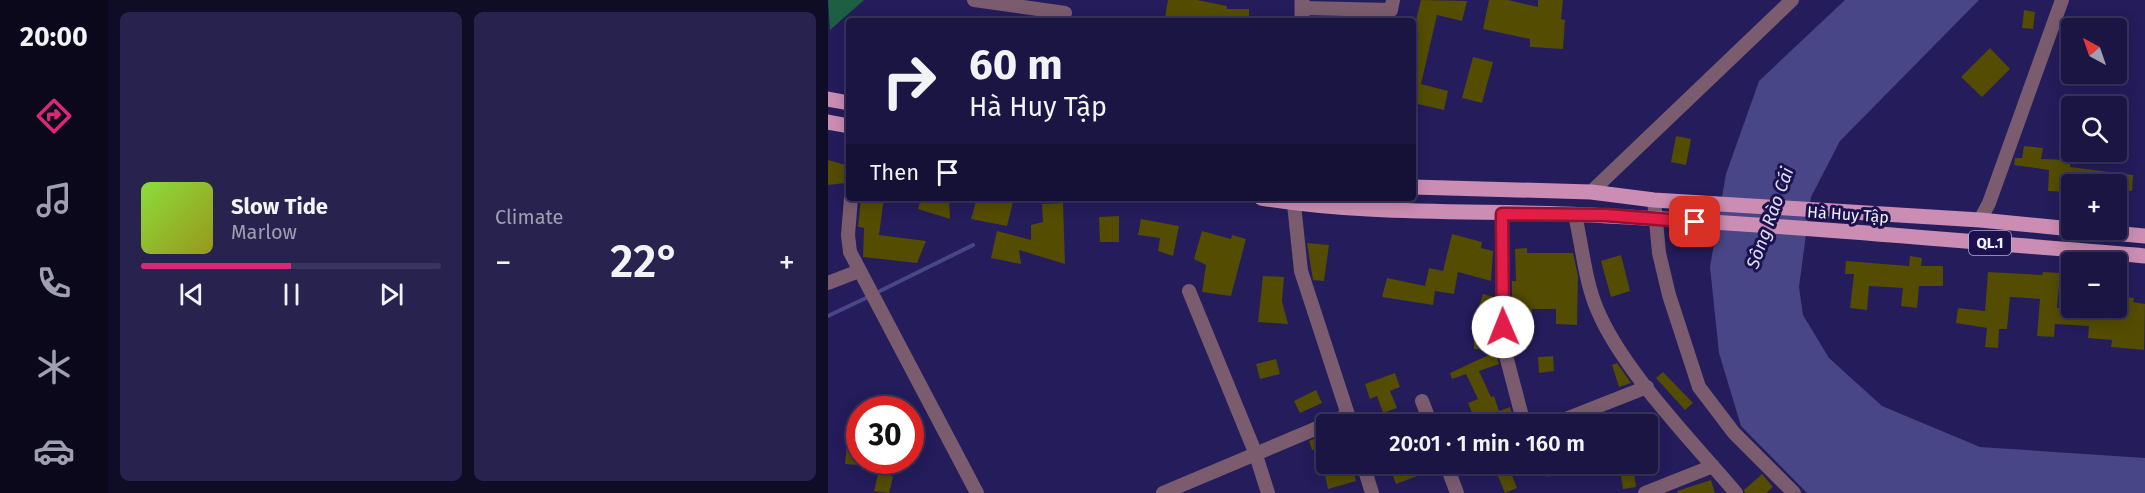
<!DOCTYPE html>
<html lang="en">
<head>
<meta charset="utf-8">
<style>
	body { margin:0; font-family:"Fira Sans",sans-serif; background:#28224f; color:#f1f3f6; height:100vh; display:flex; flex-direction:column; font-size:22px; white-space:nowrap }
	* { box-sizing:border-box; margin:0 }
	p { font-size:20px; color:#a09fb2 }
	.icon { flex:none; width:33px; height:33px; fill:none; stroke:currentColor; stroke-width:2; stroke-linecap:round; stroke-linejoin:round }
	.map { position:relative; flex:1; overflow:hidden }
	.side { display:flex; flex-direction:column; gap:12px; padding:12px; background:#0f0c25; width:720px }
	.side>* { flex:none }
	.banner { position:absolute; left:18px; top:18px; width:570px; height:183px; border-radius:6px; box-shadow:0 3px 15px #0003,0 0 0 2px #39345d; background:#1b1544; color:#f1f3f6; overflow:hidden }
	.needle { width:39px; rotate:320deg }
	.controls { position:absolute; left:1233px; top:18px; display:grid; gap:12px }
	.controls a { display:grid; place-items:center; width:66px; height:66px; border-radius:6px; background:#1b1544; box-shadow:0 3px 15px #0003,0 0 0 2px #39345d; font-size:30px }
	.speed { position:absolute; left:18px; top:396px; display:flex; gap:12px; font-size:30px; font-weight:700; text-align:center }
	.speed>* { display:grid; place-content:center; width:78px; height:78px; border-radius:50%; background:#1b1544; box-shadow:0 3px 15px #0003,0 0 0 2px #39345d; line-height:1 }
	.speed .limit { border:9px solid #d22; background:#fff; color:#111 }
	.pin { position:absolute; display:grid; place-items:center; width:51px; height:51px; color:#fff; margin:-26px; border-radius:12px; box-shadow:0 3px 9px #0006 }
	.me { position:absolute; width:66px; margin:-33px; rotate:359deg; stroke-linejoin:round; filter:drop-shadow(0 0 4px #0008) }
	.turn { display:flex; align-items:center; gap:21px; height:126px; padding:0 24px; font-size:27px }
	.turn .icon { width:78px; height:78px; stroke-width:2.5 }
	.turn b { display:block; font-size:42px; line-height:51px }
	.then { display:flex; align-items:center; height:57px; padding:0 24px; background:#0003; gap:12px; font-size:22px }
	.big { font-size:45px; font-weight:600; line-height:1.1 }
	.side .widget { flex:1; display:flex; flex-direction:column; justify-content:center; gap:9px; min-width:0; padding:0 21px; border-radius:9px; background:#28224f }
	.song { display:flex; align-items:center; gap:18px }
	.cover { width:72px; height:72px; border-radius:9px; background:linear-gradient(135deg,hsl(90 70% 55%),hsl(60 70% 35%)) }
	.played { height:6px; border-radius:3px; background:linear-gradient(90deg,#db2777 50%,#39345d 50%) }
	.keys { display:flex; justify-content:space-around; direction:ltr }
	.heat { display:flex; justify-content:space-between; align-items:center; font-size:33px; direction:ltr }
	.side .tiles { flex:1; display:grid; gap:12px; grid-template-columns:repeat(2,1fr) }
	.trip { position:absolute; left:488px; top:414px; width:342px; height:60px; border-radius:6px; background:#1b1544; box-shadow:0 3px 15px #0003,0 0 0 2px #39345d; font-weight:600; line-height:60px; text-align:center }
	main { display:flex; flex:1; min-height:0 }
	.tabs { display:flex; flex-direction:column; width:108px; justify-content:space-around; align-items:center; background:#0b081b; color:#a09fb2 }
	.tabs .icon { width:42px; height:42px }
	.tabs .active { color:#db2777 }
	.tabs b { font-size:27px; color:#f1f3f6 }
	.map>svg:first-child { display:block }
</style>
</head>
<body>
<main>
<nav class="tabs">
<b>20:00</b>
<svg class="icon active" aria-label="directions" viewBox="0 0 24 24"><path d="M12 3l9 9-9 9-9-9zM9 14v-3h6M13 9l2 2-2 2"/></svg>
<svg class="icon" aria-label="music" viewBox="0 0 24 24"><path d="M9 18V5l10-2v13"/><circle cx="6" cy="18" r="3"/><circle cx="16" cy="16" r="3"/></svg>
<svg class="icon" aria-label="phone" viewBox="0 0 24 24"><path d="M5 4h4l2 5-3 2q2 4 5 5l2-3 5 2v4C11 20 4 13 5 4z"/></svg>
<svg class="icon" aria-label="climate" viewBox="0 0 24 24"><path d="M12 3v18M4 7l16 10M4 17L20 7"/></svg>
<svg class="icon" aria-label="car" viewBox="0 0 24 24"><path d="M5 17H2v-5l4-1 3-4h7l3 4 3 1v5h-3M9 17h6M6 11h13"/><circle cx="7" cy="17" r="2"/><circle cx="17" cy="17" r="2"/></svg>
</nav>
<section class="side">
<div class="tiles">
<div class="widget">
<div class="song"><i class="cover"></i><div><b>Slow Tide</b><p>Marlow</p></div></div>
<div class="played"></div>
<div class="keys"><svg class="icon" aria-label="previous" viewBox="0 0 24 24"><path d="M18 5L8 12l10 7zM5 5v14"/></svg><svg class="icon" aria-label="pause" viewBox="0 0 24 24"><path d="M8 5v14M16 5v14"/></svg><svg class="icon" aria-label="next" viewBox="0 0 24 24"><path d="M6 5l10 7-10 7zM19 5v14"/></svg></div>
</div>
<div class="widget"><p>Climate</p>
<div class="heat"><a>−</a><b class="big">22°</b><a>+</a></div>
</div>
</div>
</section>
<div class="map">
<svg width="1317" height="493" viewBox="0 0 1317 493">
	<rect width="100%" height="100%" fill="#241c5b"/>
	<path fill="#1e5f44" d="M0,0H36L2,30Z"/>
	<path fill="#484686" d="M1017,0H1151L1012,141L983,197L971,287L975,315L1001,358L1054,406L1152,447L1317,458V493H979L913,426L891,353L882,267L898,174L931,81Z"/>
	<g fill="none" stroke-linecap="round" stroke-linejoin="round">
		<path stroke="#484686" stroke-width="4" d="M52,291L145,245
			M0,316L40,297"/>
	</g>
	<path fill="#534c01" d="M340,0H369L399,6V9H421V21H358L337,17Z
		M593,0L639,1L634,21L609,15L593,84L620,91L616,110L585,103V33Z
		M661,0H680L710,7V0H735L733,19L737,20L735,49L702,47V39L655,29Z
		M1196,10L1207,12L1205,29L1194,28Z
		M1162,48L1182,69L1154,97L1133,77Z
		M645,57L665,62L654,103L634,98Z
		M848,136L863,139L858,165L843,162Z
		M1196,146L1215,148L1213,159L1242,160V167L1305,175L1304,191L1288,190V184H1241V192L1220,191L1221,170L1186,165L1187,158H1194Z
		M0,160L21,166L18,183L0,185Z
		M33,198H56L51,235L98,241L89,263L35,257L36,228L30,227Z
		M93,198H121L122,219L90,209Z
		M149,198H186L179,226L143,219Z
		M235,203L237,264L191,250L193,264L163,258L169,231L203,240V225L215,222L214,204Z
		M291,216V242H272L271,217Z
		M313,219L351,226L345,256L330,251L332,238L310,235Z
		M374,231L403,239L404,235L418,239L403,296L374,292L378,265L366,259Z
		M624,234L654,242L653,248L665,251L663,281L630,272L626,294L607,291L605,305L554,297L559,278L597,286L601,268L615,271Z
		M479,243L501,245L496,281L485,280Z
		M699,248V253H745L750,276L749,325L728,324V309H704L703,337H684V281H688L687,249Z
		M793,255L802,291L783,297L773,261Z
		M1082,256L1094,258L1093,266H1115V286H1091L1089,308L1073,306L1075,288L1041,286L1039,310L1022,308L1026,274H1017L1018,261L1081,266Z
		M1160,272L1214,275L1215,272L1232,273L1229,308H1289L1291,296L1306,298L1305,302L1317,304L1316,350L1283,347L1284,340L1260,338L1261,326L1227,324L1226,337L1209,336L1212,299L1182,297L1179,329H1171L1170,348L1157,347L1159,328L1128,323L1130,308L1157,311Z
		M435,276L456,277L454,301L460,324L430,322Z
		M655,294L666,297V336H663L667,350L646,349V321Z
		M667,352L671,364L651,371L663,397L666,396L671,411L682,407L687,424H649L640,403L650,399L638,374L624,379L622,373Z
		M725,356L726,371L711,373L710,357Z
		M448,359L452,374L432,379L428,364Z
		M789,363L803,383L791,387L784,365Z
		M835,372L865,403L857,410L828,378Z
		M567,373L572,387L562,391L569,408L555,413L549,396L542,399L537,384Z
		M488,390L494,403L472,413L466,401Z
		M498,434V446L484,450L481,441Z
		M20,436L32,437V465L17,464Z
		M561,464H609L610,468L568,484Z
		M665,464H679L689,488L677,493Z
		M714,464H751L720,477Z
		M791,464H805L808,487L795,489Z
		M524,468L528,481L500,489L497,475Z
		M51,470L65,477L61,493L46,491Z
		M934,474L945,487L938,493H917L916,490Z
		M883,480L887,493H850L849,491Z"/>
	<g fill="none" stroke-linecap="round" stroke-linejoin="round">
		<path stroke="#7a5c6e" stroke-width="14" d="M146,0L237,13
			M475,8L563,10L565,0
			M763,192L964,0
			M23,198L20,235L22,252L149,493
			M826,200L831,253L841,295L871,387L906,433L966,493
			M466,204L473,271L523,424
			M674,214L675,344L696,424
			M747,215C754,245 757,281 769,309C794,370 865,442 908,493
			M1152,220L1161,203L1234,0
			M0,283L31,271
			M361,291L427,452L440,493
			M594,401L603,424
			M725,424L819,387
			M535,464L544,493
			M618,464L629,493
			M335,493L520,415
			M817,493L885,466"/>
		<path stroke="#7a5c6e" stroke-width="15" d="M474,21V0"/>
		<path stroke="#cb8db3" stroke-width="15" d="M0,99L21,103
			M0,122L21,126
			M585,187L763,192L826,200L1152,220L1244,229
			M433,198C548,217 664,209 780,216C959,225 1138,241 1317,256
			M1253,230L1317,236"/>
	</g>
	<g fill="none" stroke-linecap="round" stroke-linejoin="round">
		<defs>
			<path id="route" d="M675,327L674,214L778,215L867,222"/>
		</defs>
		<use href="#route" stroke="#92132f" stroke-width="15"/>
		<use href="#route" stroke="#e11d48" stroke-width="10"/>
	</g>
	<g text-anchor="middle" stroke-width="6" stroke-linejoin="round" paint-order="stroke">
		<rect fill="#1b114f" stroke="#b2aec7" stroke-width="1.5" x="1141" y="231" width="42" height="24" rx="4.5"/>
		<g font-size="15" font-weight="bold" fill="#f2f2fa">
			<text x="1162" y="248">QL.1</text>
		</g>
		<g font-size="16" fill="#f2f2fa" stroke="#1b114f">
			<text transform="translate(1020 214) rotate(4)" y="6">Hà Huy Tập</text>
		</g>
		<g font-size="18" font-style="italic" fill="#dfe0f4" stroke="#1b114f">
			<text transform="translate(942 218) rotate(-70)" y="6">Sông Rào Cái</text>
		</g>
	</g>
</svg>
<div class="controls">
<a><svg class="needle" viewBox="-14 -14 28 28"><path d="M0-13l5 13h-10z" fill="#e53935"/><path d="M0 13l5-13h-10z" fill="#a09fb2"/></svg></a>
<a><svg class="icon" aria-label="search" viewBox="0 0 24 24"><circle cx="10" cy="10" r="6"/><path d="M15 15l6 6"/></svg></a>
<a>+</a>
<a>−</a>
</div>
<div class="speed"><div class="limit">30</div></div>
<div class="pin" style="left:867px;top:222px;background:#d93025"><svg class="icon" aria-label="arrive" viewBox="0 0 24 24"><path d="M6 21V4h12l-3 4 3 4H6"/></svg></div>
<svg class="me" style="left:675px;top:327px" viewBox="-20 -20 40 40"><circle r="19" fill="#fff"/><path d="M0-13L10 11 0 6-10 11z" fill="#e11d48"/></svg>
<div class="trip">20:01 · 1 min · 160 m</div>
<div class="banner">
<div class="turn"><svg class="icon" aria-label="right" viewBox="0 0 24 24"><path d="M7 20v-9h11M14 6l5 5-5 5"/></svg><div><b>60 m</b>Hà Huy Tập</div></div>
<div class="then">Then<svg class="icon" aria-label="arrive" viewBox="0 0 24 24"><path d="M6 21V4h12l-3 4 3 4H6"/></svg></div>
</div>
</div>
</main>
</body>
</html>
